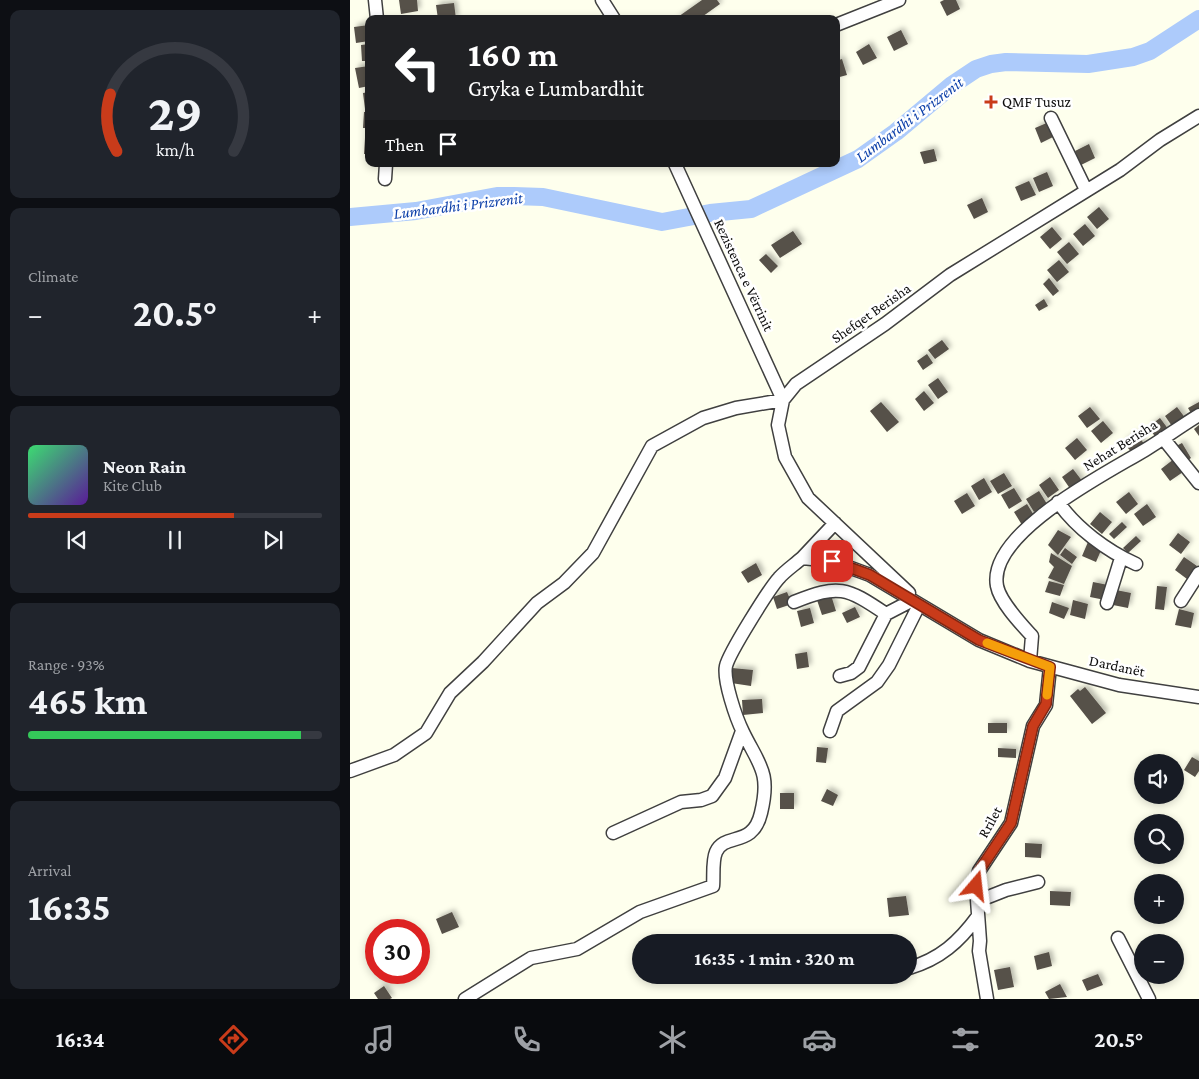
<!DOCTYPE html>
<html lang="en">
<head>
<meta charset="utf-8">
<style>
	body { margin:0; font-family:"Crimson Pro",serif; background:#20242c; color:#f1f3f6; height:100vh; display:flex; flex-direction:column; font-size:19px; white-space:nowrap }
	* { box-sizing:border-box; margin:0 }
	p { font-size:16px; color:#9ea1a6 }
	.icon { flex:none; width:28px; height:28px; fill:none; stroke:currentColor; stroke-width:2; stroke-linecap:round; stroke-linejoin:round }
	.map { position:relative; flex:1; overflow:hidden }
	.sheet { display:flex; flex-direction:column; gap:10px; padding:10px; background:#0d0f14; width:350px }
	.sheet>* { flex:none }
	.guide { position:absolute; left:15px; top:15px; width:475px; height:152px; border-radius:10px; box-shadow:0 2px 8px #0003; background:#202124; color:#fff; overflow:hidden }
	.tools { position:absolute; left:784px; top:754px; display:grid; gap:10px }
	.tools a { display:grid; place-items:center; width:50px; height:50px; border-radius:50%; background:#171b24; box-shadow:0 2px 8px #0003; font-size:25px }
	.speed { position:absolute; left:15px; top:919px; display:flex; gap:10px; font-size:25px; font-weight:700; text-align:center }
	.speed>* { display:grid; place-content:center; width:65px; height:65px; border-radius:50%; background:#171b24; box-shadow:0 2px 8px #0003; line-height:1 }
	.speed .limit { border:8px solid #d22; background:#fff; color:#111 }
	.pin { position:absolute; display:grid; place-items:center; width:42px; height:42px; color:#fff; margin:-21px; border-radius:10px; box-shadow:0 2px 8px #0006 }
	.me { position:absolute; width:55px; margin:-28px; rotate:17deg; stroke-linejoin:round; filter:drop-shadow(0 0 4px #0008) }
	.turn { display:flex; align-items:center; gap:18px; height:105px; padding:0 20px; font-size:22px }
	.turn .icon { width:65px; height:65px; stroke-width:2.5 }
	.turn b { display:block; font-size:35px; line-height:42px }
	.then { display:flex; align-items:center; height:48px; padding:0 20px; background:#0003; gap:10px; font-size:19px }
	.big { font-size:38px; font-weight:700; line-height:1.1 }
	.sheet .tile { flex:1; display:flex; flex-direction:column; justify-content:center; gap:8px; min-width:0; padding:0 18px; border-radius:10px; background:#20242c }
	.sheet .dial { align-items:center; gap:0 }
	.dial svg { height:130px; overflow:visible; fill:none; stroke:#363941; stroke-width:7; stroke-linecap:round; text-anchor:middle }
	.dial text { fill:#f1f3f6; stroke:none }
	.song { display:flex; align-items:center; gap:15px }
	.cover { width:60px; height:60px; border-radius:8px; background:linear-gradient(135deg,hsl(140 70% 55%),hsl(270 70% 35%)) }
	.played { height:5px; border-radius:2px; background:linear-gradient(90deg,#c93b1a 70%,#363941 70%) }
	.keys { display:flex; justify-content:space-around; direction:ltr }
	.heat { display:flex; justify-content:space-between; align-items:center; font-size:28px; direction:ltr }
	.charge { height:8px; border-radius:4px; background:linear-gradient(90deg,#34c759 93%,#363941 0) }
	.trip { position:absolute; left:282px; top:934px; width:285px; height:50px; border-radius:25px; background:#171b24; box-shadow:0 2px 8px #0003; font-weight:700; line-height:50px; text-align:center }
	.tabs { display:flex; height:80px; justify-content:space-around; align-items:center; background:#090b0e; color:#9ea1a6 }
	.tabs .icon { width:35px; height:35px }
	.tabs .selected { color:#c93b1a }
	.tabs b { font-size:22px; color:#f1f3f6 }
	main { display:flex; flex:1; min-height:0 }
	.map>svg:first-child { display:block }
</style>
</head>
<body>
<main>
<section class="sheet">
<div class="tile dial"><svg viewBox="0 0 100 80">
<path d="M14 69A42 42 0 1 1 86 69"/>
<path d="M14 69A42 42 0 0 1 10 34" stroke="#c93b1a"/>
<text x="50" y="56" font-size="32" font-weight="700">29</text>
<text x="50" y="72" font-size="11">km/h</text>
</svg></div>
<div class="tile"><p>Climate</p>
<div class="heat"><a>−</a><b class="big">20.5°</b><a>+</a></div>
</div>
<div class="tile">
<div class="song"><i class="cover"></i><div><b>Neon Rain</b><p>Kite Club</p></div></div>
<div class="played"></div>
<div class="keys"><svg class="icon" aria-label="previous" viewBox="0 0 24 24"><path d="M18 5L8 12l10 7zM5 5v14"/></svg><svg class="icon" aria-label="pause" viewBox="0 0 24 24"><path d="M8 5v14M16 5v14"/></svg><svg class="icon" aria-label="next" viewBox="0 0 24 24"><path d="M6 5l10 7-10 7zM19 5v14"/></svg></div>
</div>
<div class="tile"><p>Range · 93%</p><b class="big">465 km</b><div class="charge"></div></div>
<div class="tile"><p>Arrival</p><b class="big">16:35</b></div>
</section>
<div class="map">
<svg width="849" height="999" viewBox="0 0 849 999">
	<defs>
		<filter id="shadow"><feDropShadow dx="3" dy="-3" stdDeviation="2.5" flood-color="#0004"/></filter>
	</defs>
	<rect width="100%" height="100%" fill="#feffed"/>
	<g fill="none" stroke-linecap="round" stroke-linejoin="round">
		<path stroke="#adcbfb" stroke-width="18" d="M0,217L66,211L147,196H164L193,197L312,222L360,213L401,209L508,159L546,132L602,85L626,69L641,64L656,62L738,64L783,57L800,51L849,19"/>
	</g>
	<path fill="#575149" filter="url(#shadow)" d="M49,0H67L68,11L51,14Z
		M352,0H367L370,4L349,19H325Z
		M594,0H606L610,9L597,16L590,2Z
		M104,3L106,19H88L86,5Z
		M19,25V41L6,43L4,27Z
		M551,30L558,44L544,51L537,37Z
		M19,44V61H12L11,45Z
		M519,44L527,58L513,65L506,52Z
		M492,59L497,75L486,78V61Z
		M19,66V86L9,88L5,68Z
		M19,92V109H15L13,93Z
		M14,112H19V128H13Z
		M699,122L705,136L691,143L685,128Z
		M15,138H19V154H14Z
		M739,144L745,158L731,165L725,151Z
		M584,149L587,161L574,164L570,152Z
		M697,172L703,186L689,192L683,178Z
		M679,181L686,195L671,201L665,187Z
		M632,198L638,212L624,219L617,205Z
		M749,207L759,219L747,229L737,217Z
		M735,224L745,236L733,246L723,234Z
		M702,227L712,239L700,249L690,237Z
		M443,231L452,244L430,258L421,245Z
		M719,242L729,254L717,264L707,252Z
		M416,254L428,266L421,273L409,260Z
		M709,260L719,272L707,282L697,270Z
		M699,278L709,291L703,296L693,284Z
		M694,299L698,306L689,311L685,305Z
		M592,340L599,349L585,359L578,350Z
		M577,354L583,363L573,370L567,361Z
		M588,378L598,392L588,399L578,385Z
		M574,391L584,403L574,411L565,399Z
		M531,402L549,422L537,432L520,411Z
		M849,402V411L842,415L838,408Z
		M740,407L750,419L737,428L728,416Z
		M827,407L836,419L824,429L815,416Z
		M810,418L819,430L807,439L798,427Z
		M753,421L763,433L751,443L741,431Z
		M849,425V436L844,429Z
		M786,433L795,445L783,454L773,442Z
		M727,438L737,450L725,460L715,448Z
		M832,443L841,458L835,462L826,446Z
		M824,459L833,472L820,481L811,469Z
		M723,469L733,482L721,490L712,477Z
		M654,473L662,486L648,494L640,481Z
		M700,477L709,490L698,498L689,485Z
		M634,478L642,492L629,500L621,486Z
		M664,488L672,501L659,509L651,495Z
		M689,491L697,504L684,512L676,499Z
		M779,492L788,504L776,514L766,502Z
		M617,493L625,506L612,514L604,501Z
		M677,504L685,517L672,525L664,512Z
		M797,504L806,517L793,526L784,514Z
		M750,512L762,522L752,534L740,524Z
		M772,522L777,527L764,539L759,534Z
		M708,530L721,537L708,555L698,545Z
		M828,533L840,542L831,554L819,545Z
		M786,536L791,541L778,553L773,548Z
		M738,542L752,548L746,562L732,556Z
		M715,548L727,557L722,564L710,555Z
		M701,553L722,566L714,584L698,578L704,567L699,562Z
		M834,557L847,566L837,579L825,570Z
		M406,563L412,575L398,583L391,572Z
		M699,581L714,585L710,596L695,592Z
		M743,582L758,585L755,600L740,597Z
		M807,586L817,587L814,610L805,609Z
		M766,590L781,593L778,608L763,605Z
		M437,592L442,604L427,609L423,597Z
		M481,595L486,611L472,615L467,600Z
		M723,600L738,604L735,619L720,615Z
		M702,602L719,608L714,619L699,613Z
		M505,607L510,617L497,623L492,613Z
		M460,608L464,623L451,627L447,611Z
		M829,609L844,613L841,628L825,625Z
		M457,652L459,667L447,669L445,654Z
		M382,668L403,670L401,686L381,683Z
		M735,687L756,713L742,724L720,696L728,689L730,691Z
		M412,699L413,713L393,715L392,700Z
		M638,723H657V733H638Z
		M467,747L478,748L476,763L466,762Z
		M648,748L666,749V758L648,757Z
		M842,757L849,761V771L845,777L834,770Z
		M477,789L488,795L483,806L471,801Z
		M430,793H444V809H430Z
		M675,843L692,844L691,858L675,857Z
		M700,891L721,892L720,906L700,905Z
		M556,896L559,915L539,917L537,898Z
		M102,912L109,927L92,934L86,919Z
		M699,952L702,966L687,970L684,956Z
		M660,967L664,987L648,990L644,970Z
		M748,974L753,985L737,991L732,980Z
		M710,984L717,997L699,999L695,992Z
		M34,986L42,998L40,999H28L24,993Z"/>
	<g fill="none" stroke-linecap="round" stroke-linejoin="round">
		<defs>
			<path id="minor" d="M25,0L27,19
				M252,0L264,19
				M486,25L549,0
				M701,118L736,190
				M35,179L36,164
				M813,438L849,483
				M708,502C726,528 757,551 786,564
				M452,558L485,523
				M559,593L458,498L435,457L428,425L433,400L446,384L535,324L600,275L770,170L810,140L849,116
				M831,601L849,573
				M444,602C489,584 496,587 536,614
				M757,603L771,558
				M680,661L682,636C671,624 650,602 647,586C637,533 757,473 795,450C813,439 831,426 849,415
				M490,676L501,673L509,667L536,614L561,601
				M480,731L487,711L527,682L539,665L569,605
				M0,771L44,755L76,733L100,693L133,662L187,603L214,583L243,553L302,446L353,418L386,408L433,400L325,164
				M263,833L331,802L351,800L362,796L375,778L392,731
				M628,901L656,890L688,882
				M768,938L799,999
				M559,968C590,959 609,942 628,916
				M115,999L181,958L227,949L290,912L363,886C364,877 362,861 366,852C375,832 403,848 411,813C421,772 409,765 393,732C386,718 373,680 376,666C379,653 419,589 429,578C435,571 444,565 452,558L482,561L520,575L629,640L680,661L769,685L849,697
				M637,999L629,951L630,941L626,886L629,871L661,823L683,726L696,705L700,667"/>
		</defs>
		<use href="#minor" stroke="#404040" stroke-width="15"/>
		<use href="#minor" stroke="#fff" stroke-width="12"/>
	</g>
	<g fill="none" stroke-linecap="round" stroke-linejoin="round">
		<defs>
			<path id="route" d="M482,561L520,575L629,640L700,667L696,704L683,726L661,823L629,871L626,886"/>
		</defs>
		<use href="#route" stroke="#832611" stroke-width="12"/>
		<use href="#route" stroke="#c93b1a" stroke-width="9"/>
		<path stroke="#f59e0b" stroke-width="9" d="M637,643L700,667L697,695"/>
	</g>
	<path fill="#c93b1a" stroke="#fff" stroke-width="2" d="M638.5 94.5h5v5h5v5h-5v5h-5v-5h-5v-5h5z"/>
	<g text-anchor="middle" stroke-width="5" stroke-linejoin="round" paint-order="stroke">
		<g font-size="15" fill="#0d0d0d" stroke="#fff" text-anchor="start">
			<text x="652" y="107">QMF Tusuz</text>
		</g>
		<g font-size="15" fill="#0d0d0d" stroke="#fff">
			<text transform="translate(394 275) rotate(65)" y="5">Rezistenca e Vërrinit</text>
			<text transform="translate(521 313) rotate(-35)" y="5">Shefqet Berisha</text>
			<text transform="translate(770 445) rotate(-32)" y="5">Nehat Berisha</text>
			<text transform="translate(767 666) rotate(12)" y="5">Dardanët</text>
			<text transform="translate(640 822) rotate(-61)" y="5">Rrilet</text>
		</g>
		<g font-size="16" font-style="italic" fill="#0c3fa9" stroke="#fff">
			<text transform="translate(559 119) rotate(-37)" y="6">Lumbardhi i Prizrenit</text>
			<text transform="translate(108 205) rotate(-7)" y="6">Lumbardhi i Prizrenit</text>
		</g>
	</g>
</svg>
<div class="tools">
<a><svg class="icon" aria-label="sound" viewBox="0 0 24 24"><path d="M4 9h4l5-4v14l-5-4H4zM17 9q2 3 0 6"/></svg></a>
<a><svg class="icon" aria-label="search" viewBox="0 0 24 24"><circle cx="10" cy="10" r="6"/><path d="M15 15l6 6"/></svg></a>
<a>+</a>
<a>−</a>
</div>
<div class="speed"><div class="limit">30</div></div>
<div class="pin" style="left:482px;top:561px;background:#d93025"><svg class="icon" aria-label="arrive" viewBox="0 0 24 24"><path d="M6 21V4h12l-3 4 3 4H6"/></svg></div>
<svg class="me" style="left:626px;top:886px" viewBox="-20 -20 40 40"><path d="M0-17L14 15 0 8-14 15z" fill="#c93b1a" stroke="#fff" stroke-width="4"/></svg>
<div class="trip">16:35 · 1 min · 320 m</div>
<div class="guide">
<div class="turn"><svg class="icon" aria-label="left" viewBox="0 0 24 24"><path d="M17 20v-9H6M10 6l-5 5 5 5"/></svg><div><b>160 m</b>Gryka e Lumbardhit</div></div>
<div class="then">Then<svg class="icon" aria-label="arrive" viewBox="0 0 24 24"><path d="M6 21V4h12l-3 4 3 4H6"/></svg></div>
</div>
</div>
</main>
<nav class="tabs">
<b>16:34</b>
<svg class="icon selected" aria-label="directions" viewBox="0 0 24 24"><path d="M12 3l9 9-9 9-9-9zM9 14v-3h6M13 9l2 2-2 2"/></svg>
<svg class="icon" aria-label="music" viewBox="0 0 24 24"><path d="M9 18V5l10-2v13"/><circle cx="6" cy="18" r="3"/><circle cx="16" cy="16" r="3"/></svg>
<svg class="icon" aria-label="phone" viewBox="0 0 24 24"><path d="M5 4h4l2 5-3 2q2 4 5 5l2-3 5 2v4C11 20 4 13 5 4z"/></svg>
<svg class="icon" aria-label="climate" viewBox="0 0 24 24"><path d="M12 3v18M4 7l16 10M4 17L20 7"/></svg>
<svg class="icon" aria-label="car" viewBox="0 0 24 24"><path d="M5 17H2v-5l4-1 3-4h7l3 4 3 1v5h-3M9 17h6M6 11h13"/><circle cx="7" cy="17" r="2"/><circle cx="17" cy="17" r="2"/></svg>
<svg class="icon" aria-label="filters" viewBox="0 0 24 24"><path d="M4 7h16M4 17h16"/><circle cx="9" cy="7" r="2"/><circle cx="15" cy="17" r="2"/></svg>
<b>20.5°</b>
</nav>
</body>
</html>
